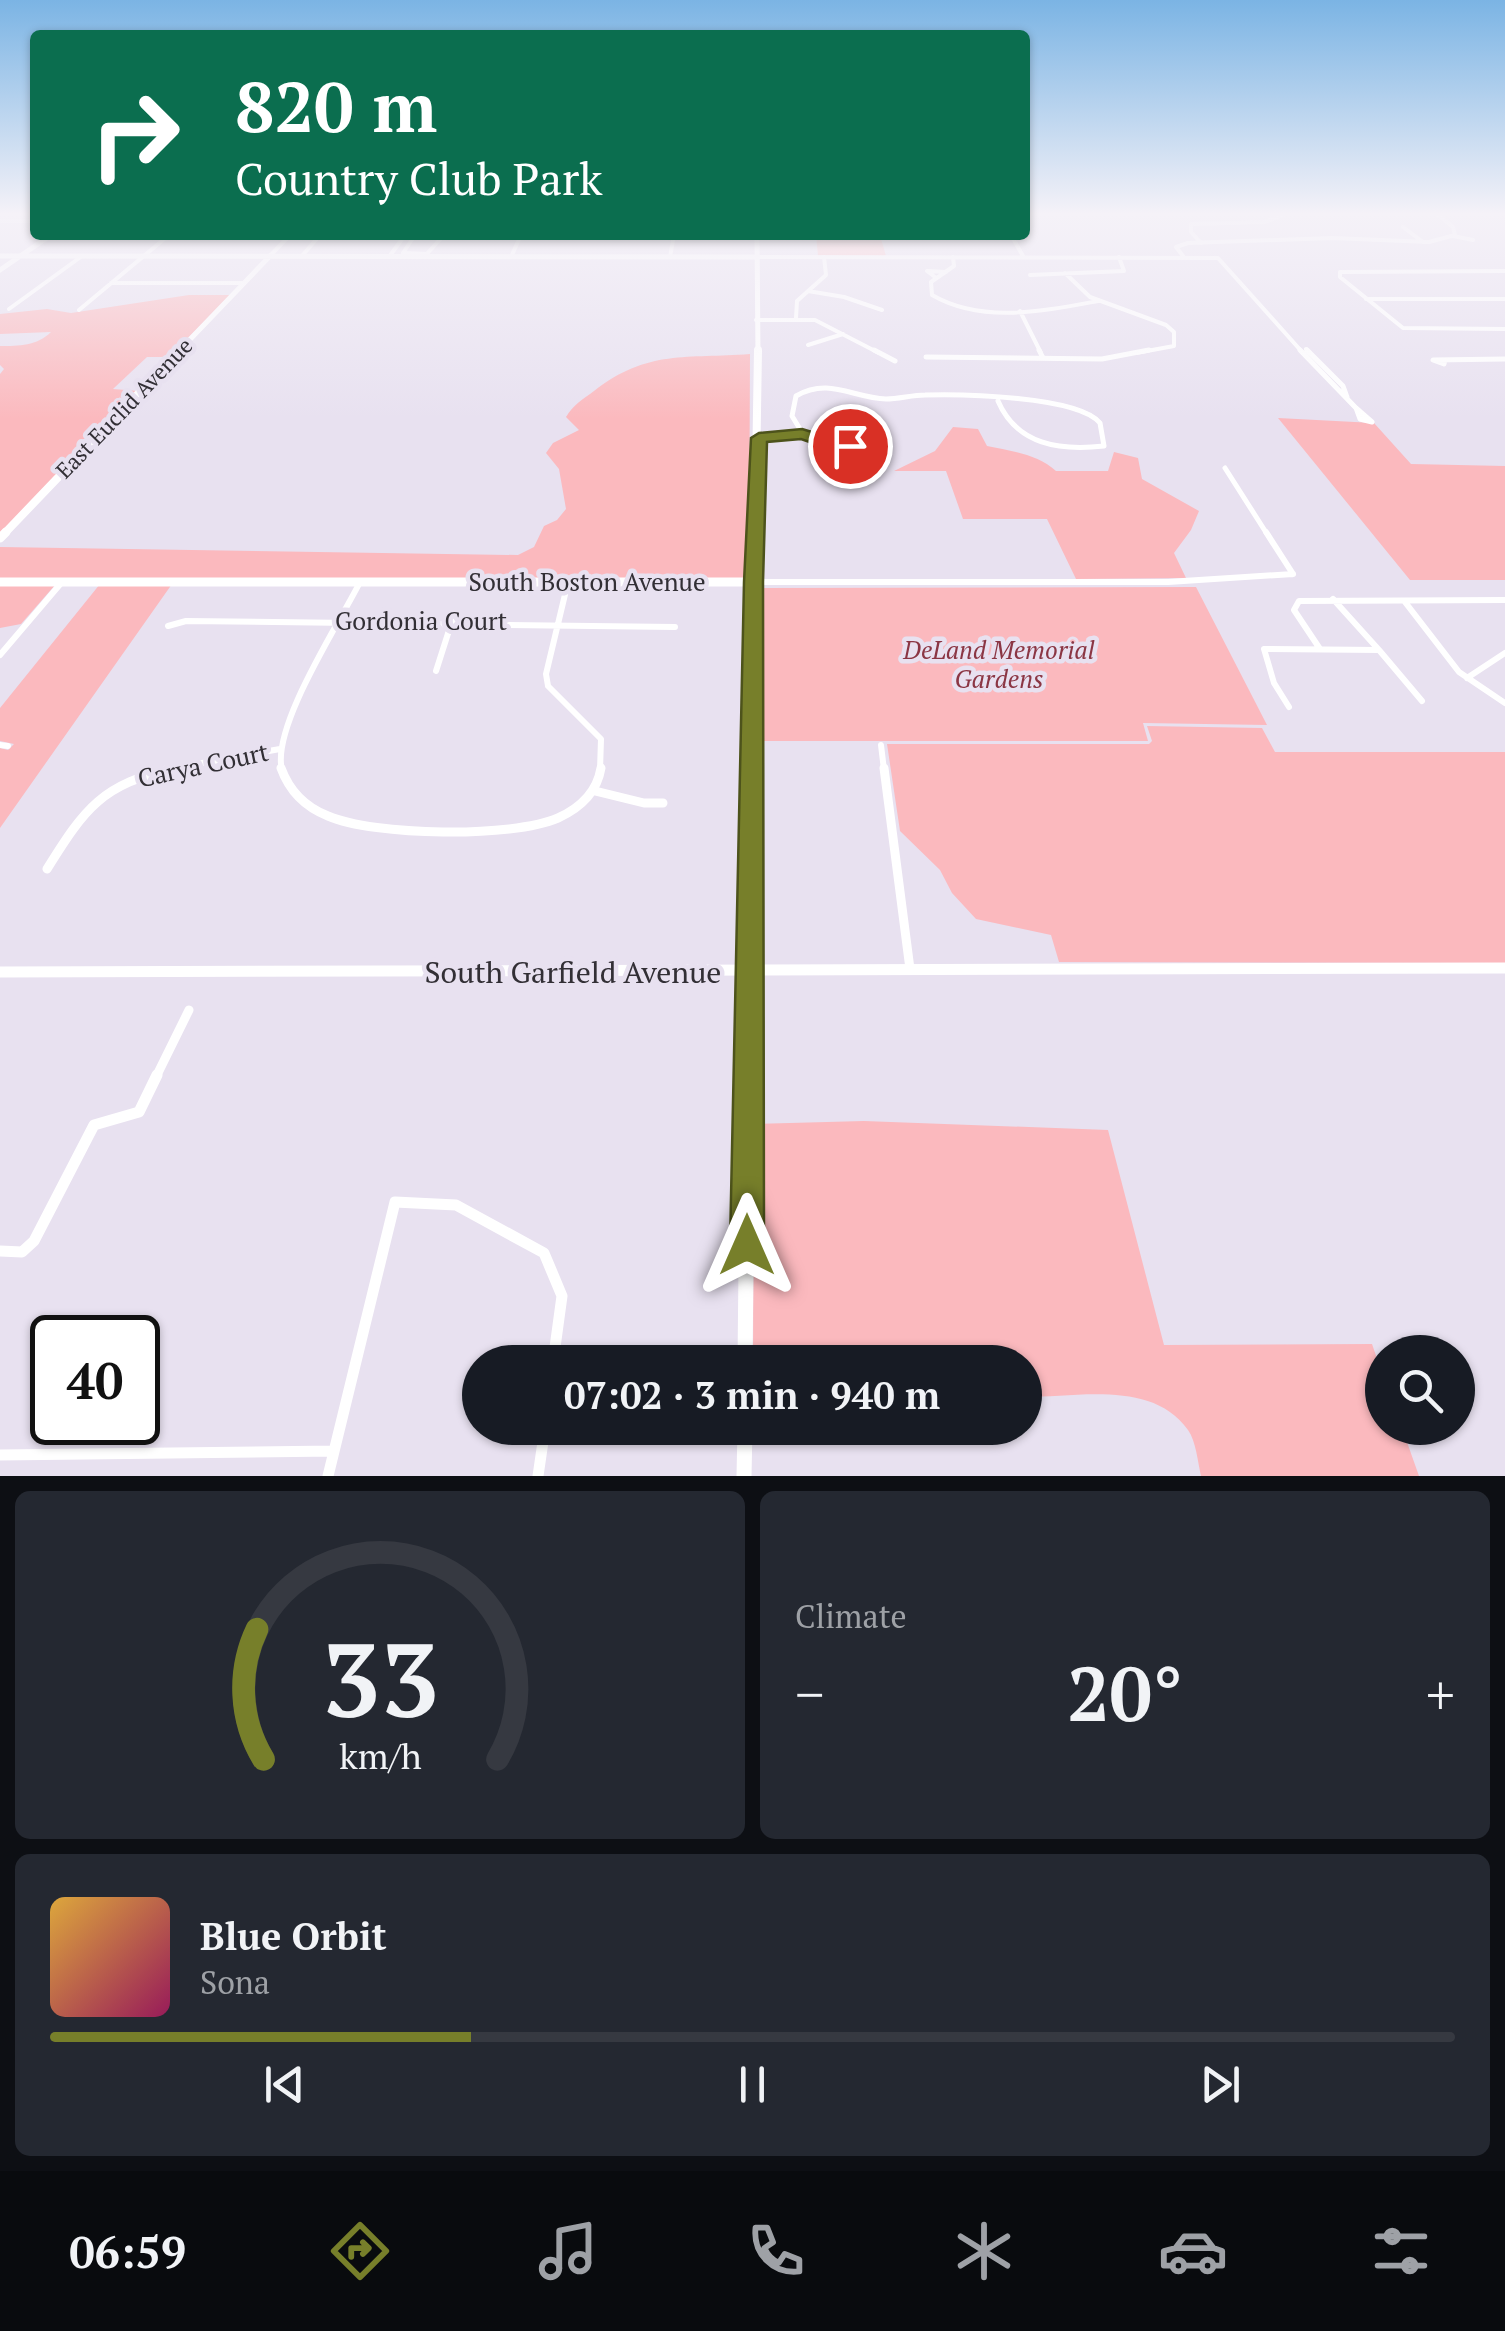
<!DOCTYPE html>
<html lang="en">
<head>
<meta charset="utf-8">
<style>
	body { margin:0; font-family:"PT Serif",serif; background:#242831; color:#f1f3f6; height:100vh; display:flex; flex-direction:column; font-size:38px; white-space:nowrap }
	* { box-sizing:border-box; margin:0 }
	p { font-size:32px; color:#9ea1a6 }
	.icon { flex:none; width:55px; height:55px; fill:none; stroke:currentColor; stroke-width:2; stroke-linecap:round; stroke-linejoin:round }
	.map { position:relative; height:1476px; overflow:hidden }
	.side { display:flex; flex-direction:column; gap:15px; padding:15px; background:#0d0f14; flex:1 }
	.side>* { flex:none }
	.banner { position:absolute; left:30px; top:30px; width:1000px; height:210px; border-radius:10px; box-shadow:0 2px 8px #0004; background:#0b6e4f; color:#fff; overflow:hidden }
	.buttons { position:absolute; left:1365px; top:1335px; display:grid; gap:20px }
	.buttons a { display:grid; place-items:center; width:110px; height:110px; border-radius:50%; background:#171b24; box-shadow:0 2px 8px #0004; font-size:50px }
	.speed { position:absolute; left:30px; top:1315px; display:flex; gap:20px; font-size:50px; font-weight:700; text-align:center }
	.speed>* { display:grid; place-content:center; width:130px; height:130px; border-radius:50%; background:#171b24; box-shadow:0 2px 8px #0004; line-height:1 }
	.speed .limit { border:5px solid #111; border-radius:15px; background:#fff; color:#111 }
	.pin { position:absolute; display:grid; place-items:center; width:85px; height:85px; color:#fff; margin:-42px; border:5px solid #fff; border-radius:50%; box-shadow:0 2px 10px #0007 }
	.me { position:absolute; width:110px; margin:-55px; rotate:0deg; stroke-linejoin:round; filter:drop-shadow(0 0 8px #0008) }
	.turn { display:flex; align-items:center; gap:35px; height:210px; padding:0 40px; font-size:45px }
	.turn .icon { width:130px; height:130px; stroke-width:2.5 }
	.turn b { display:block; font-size:70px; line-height:85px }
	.big { font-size:75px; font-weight:700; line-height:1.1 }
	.side .widget { flex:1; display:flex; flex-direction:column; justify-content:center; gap:15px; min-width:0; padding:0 35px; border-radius:15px; background:#242831 }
	.side .dial { align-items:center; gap:0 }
	.dial svg { height:260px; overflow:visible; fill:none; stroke:#363941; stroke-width:7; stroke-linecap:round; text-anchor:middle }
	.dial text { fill:#f1f3f6; stroke:none }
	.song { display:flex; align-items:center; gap:30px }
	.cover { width:120px; height:120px; border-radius:15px; background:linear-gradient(135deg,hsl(40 70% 55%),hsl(330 70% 35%)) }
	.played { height:10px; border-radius:5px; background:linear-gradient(90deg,#777f2a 30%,#363941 30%) }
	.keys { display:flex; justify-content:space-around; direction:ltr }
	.heat { display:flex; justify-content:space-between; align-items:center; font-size:55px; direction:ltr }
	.side .tiles { flex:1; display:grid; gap:15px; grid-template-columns:1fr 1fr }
	.widget:last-child { grid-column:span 2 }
	.trip { position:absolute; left:462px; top:1345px; width:580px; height:100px; border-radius:50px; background:#171b24; box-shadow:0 2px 8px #0004; font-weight:700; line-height:100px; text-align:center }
	.tabs { display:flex; height:160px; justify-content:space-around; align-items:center; background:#090b0e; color:#9ea1a6 }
	.tabs .icon { width:70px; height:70px }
	.tabs .selected { color:#777f2a }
	.tabs b { font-size:45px; color:#f1f3f6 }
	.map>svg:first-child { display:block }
</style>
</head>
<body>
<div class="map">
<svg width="1505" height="1476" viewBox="0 0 1505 1476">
	<rect width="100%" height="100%" fill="#e8e1f0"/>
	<path fill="#fbb9be" d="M816,235H880L886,256H818Z
		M189,295H230L169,357H147L113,389L138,391L0,534V374L4,369L0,365V346C19,346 37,346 51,332L0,334V314L47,309L71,313Z
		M750,354L749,579H0V547L518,555L534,547L544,526L557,520L566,509L559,469L546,453L553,443L579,430L566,417C574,404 582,400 594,391C648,349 687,359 750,354Z
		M1278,418L1374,423L1411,464L1505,466V580H1410Z
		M953,427L978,429L987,446C1011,451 1038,454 1056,471H1108L1114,452L1138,458L1142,479L1199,511L1191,530L1174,553L1186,578L1076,579L1047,519H963L946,471H894L935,451Z
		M0,584H56L21,624L0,628Z
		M100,584H172L0,828V748L8,750L14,744L0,741V708Z
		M1196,587L1267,725L1143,723L1148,741H764V588Z
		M1147,726L1262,728L1275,752H1505V963L1059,962L1051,935L976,919L952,893L940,870L900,831L887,744H1149L1152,741Z
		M864,1121L1108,1130L1164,1345L1372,1344L1382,1373V1428H1402L1419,1476H1201C1198,1463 1196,1441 1188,1430C1153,1380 1078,1397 1025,1397V1362H753L754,1124Z"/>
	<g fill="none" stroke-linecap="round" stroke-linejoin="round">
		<path stroke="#fff" stroke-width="4" d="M0,221H35
			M1403,227L1423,242
			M415,235L403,253L426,254
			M1011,235L1023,256
			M1453,236L1473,240
			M1201,243L1191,232V224L1265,222L1288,213
			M270,256L290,235
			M302,256L320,235
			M1183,256L1176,247L1188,243L1332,238L1429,242L1455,235L1453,227L1436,213
			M389,257L405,235
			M424,257L444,235
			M511,257L521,235
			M670,257L674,235
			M757,257L1218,258L1303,353
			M953,257L954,266L931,282L932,295C982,324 1044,311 1098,301
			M1340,272V277L1403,328L1505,329
			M1340,272L1505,271
			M1065,273L1090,297L1166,325L1174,332V346L1136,353
			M1030,275L1124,271L1119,257
			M935,277L927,271L946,272
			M111,283H244
			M808,291L844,297L882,310
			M1366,299H1505
			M9,309L82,256
			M79,310L169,235
			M1020,311L1041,353
			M796,318L797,301L826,275L824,257
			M756,320H815L879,353
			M808,345L843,334
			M1306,349L1310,353"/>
		<path stroke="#fff" stroke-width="5" d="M874,350L895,361
			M1039,350L1043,358
			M1300,350L1356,408
			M1307,350L1343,386L1347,397
			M926,357L1102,359L1149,350
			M1445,360L1444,364L1433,360L1505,359
			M1356,408L1372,422L1360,419Z
			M803,434L792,416L796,396C829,377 853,398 886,399C899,399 912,395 925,395C961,394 1078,396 1100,423L1104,446C1060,451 1017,445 998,401
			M759,438L803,434L838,447
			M852,446L857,453L842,456L836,451L838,447Z
			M1225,468L1267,534"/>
		<path stroke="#fff" stroke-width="6" d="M1266,532L1293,574
			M568,582L546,674L548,686L601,739L600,770
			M753,582H1168L1293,574
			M1333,599L1379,650
			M1405,602L1459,672L1505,703
			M168,626L186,621L675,627
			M1320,649L1294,610L1299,601L1505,600
			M0,655L62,582
			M436,671L452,621
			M1467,678L1505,653
			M1289,707L1274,683L1264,649L1379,650L1422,701
			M0,745L8,746
			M881,745L884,770
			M163,770L280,749
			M282,770C271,727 339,624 360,582"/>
		<path stroke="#fff" stroke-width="9" d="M281,768C289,790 305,807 328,816C374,836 512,838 558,818C580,808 597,792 601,768
			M884,768L910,969
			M595,791L644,803H663
			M47,869C85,808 102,784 175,768
			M156,1077L189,1010"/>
		<path stroke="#fff" stroke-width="11" d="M0,1251L22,1252L34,1241L94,1125L139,1112L157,1075
			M0,1455L334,1451
			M328,1476L395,1202L456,1205L544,1253L562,1296L553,1362
			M538,1476L545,1428"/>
		<path stroke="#fff" stroke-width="5" d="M757,235L758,353
			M0,256L757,257
			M0,270L51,235
			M177,353L270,256"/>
		<path stroke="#fff" stroke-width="8" d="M4,534L180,350
			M755,534L758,350"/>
		<path stroke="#fff" stroke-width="9" d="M0,538L6,532
			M0,582H753
			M751,770L755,532"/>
		<path stroke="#fff" stroke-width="11" d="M0,972L1505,968
			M748,1077L751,768"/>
		<path stroke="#fff" stroke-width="15" d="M745,1362L748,1075
			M744,1476L745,1428"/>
	</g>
	<linearGradient id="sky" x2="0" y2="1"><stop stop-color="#7bb4e4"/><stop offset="0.51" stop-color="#f5f2f8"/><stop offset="1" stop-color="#f5f2f8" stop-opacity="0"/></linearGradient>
	<rect width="1505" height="419" fill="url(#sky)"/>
	<path fill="#777f2a" stroke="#4d531b" stroke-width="2.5" d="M802,429L858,446L838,452L801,439L767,442L763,582L764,1245L759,1257L747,1262L735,1257L730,1245L744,582L751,438L759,433Z"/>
	<g text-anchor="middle" stroke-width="9" stroke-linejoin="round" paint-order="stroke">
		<g font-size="22" fill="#322f35" stroke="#e8e1f0">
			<text transform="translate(124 408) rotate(-46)" y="8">East Euclid Avenue</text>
		</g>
		<g font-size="25" fill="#322f35" stroke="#e8e1f0">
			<text x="587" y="591">South Boston Avenue</text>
			<text x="421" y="630">Gordonia Court</text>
			<text transform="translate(203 765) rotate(-12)" y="9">Carya Court</text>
		</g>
		<g font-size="25" font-style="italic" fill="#8b3644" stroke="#e8e1f0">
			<text x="999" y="659">DeLand Memorial<tspan x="999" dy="29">Gardens</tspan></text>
		</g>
		<g font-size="30" fill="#322f35" stroke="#e8e1f0">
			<text x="573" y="983">South Garfield Avenue</text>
		</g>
	</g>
</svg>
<div class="buttons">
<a><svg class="icon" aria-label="search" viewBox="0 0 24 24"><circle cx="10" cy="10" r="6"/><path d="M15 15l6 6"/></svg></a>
</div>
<div class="speed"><div class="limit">40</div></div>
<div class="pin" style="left:850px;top:446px;background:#d93025"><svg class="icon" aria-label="arrive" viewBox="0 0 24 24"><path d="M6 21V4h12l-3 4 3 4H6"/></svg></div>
<svg class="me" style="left:747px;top:1245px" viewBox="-20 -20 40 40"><path d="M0-17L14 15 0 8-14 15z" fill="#777f2a" stroke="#fff" stroke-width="4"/></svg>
<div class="trip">07:02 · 3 min · 940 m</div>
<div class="banner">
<div class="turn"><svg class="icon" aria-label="right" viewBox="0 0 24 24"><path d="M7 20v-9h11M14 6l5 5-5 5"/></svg><div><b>820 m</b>Country Club Park</div></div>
</div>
</div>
<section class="side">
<div class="tiles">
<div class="widget dial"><svg viewBox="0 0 100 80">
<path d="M14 69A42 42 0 1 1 86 69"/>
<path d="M14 69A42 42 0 0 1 12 29" stroke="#777f2a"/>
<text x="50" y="56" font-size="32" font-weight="700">33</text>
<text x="50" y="72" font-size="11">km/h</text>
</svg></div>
<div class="widget"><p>Climate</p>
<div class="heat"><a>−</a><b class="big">20°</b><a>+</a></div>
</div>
<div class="widget">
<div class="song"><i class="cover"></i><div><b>Blue Orbit</b><p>Sona</p></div></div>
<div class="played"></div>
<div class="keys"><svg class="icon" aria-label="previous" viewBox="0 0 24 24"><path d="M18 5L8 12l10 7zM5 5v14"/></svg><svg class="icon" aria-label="pause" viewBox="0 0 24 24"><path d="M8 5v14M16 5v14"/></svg><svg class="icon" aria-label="next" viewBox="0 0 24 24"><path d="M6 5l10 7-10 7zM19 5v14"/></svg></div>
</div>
</div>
</section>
<nav class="tabs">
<b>06:59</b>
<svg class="icon selected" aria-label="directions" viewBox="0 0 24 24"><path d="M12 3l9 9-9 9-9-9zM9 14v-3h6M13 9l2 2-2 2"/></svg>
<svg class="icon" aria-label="music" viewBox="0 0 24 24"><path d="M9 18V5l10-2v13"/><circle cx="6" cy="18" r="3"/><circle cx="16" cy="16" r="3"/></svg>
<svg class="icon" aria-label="phone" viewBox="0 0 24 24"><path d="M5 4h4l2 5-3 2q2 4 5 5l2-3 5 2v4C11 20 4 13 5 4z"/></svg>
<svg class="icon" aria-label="climate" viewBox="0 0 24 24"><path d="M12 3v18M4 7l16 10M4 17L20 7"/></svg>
<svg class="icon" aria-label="car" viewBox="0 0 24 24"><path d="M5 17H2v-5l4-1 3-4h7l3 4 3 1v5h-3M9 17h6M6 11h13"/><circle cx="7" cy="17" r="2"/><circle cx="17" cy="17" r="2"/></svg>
<svg class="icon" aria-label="filters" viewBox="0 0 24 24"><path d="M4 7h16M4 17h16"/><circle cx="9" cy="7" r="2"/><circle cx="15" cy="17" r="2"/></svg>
</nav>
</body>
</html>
